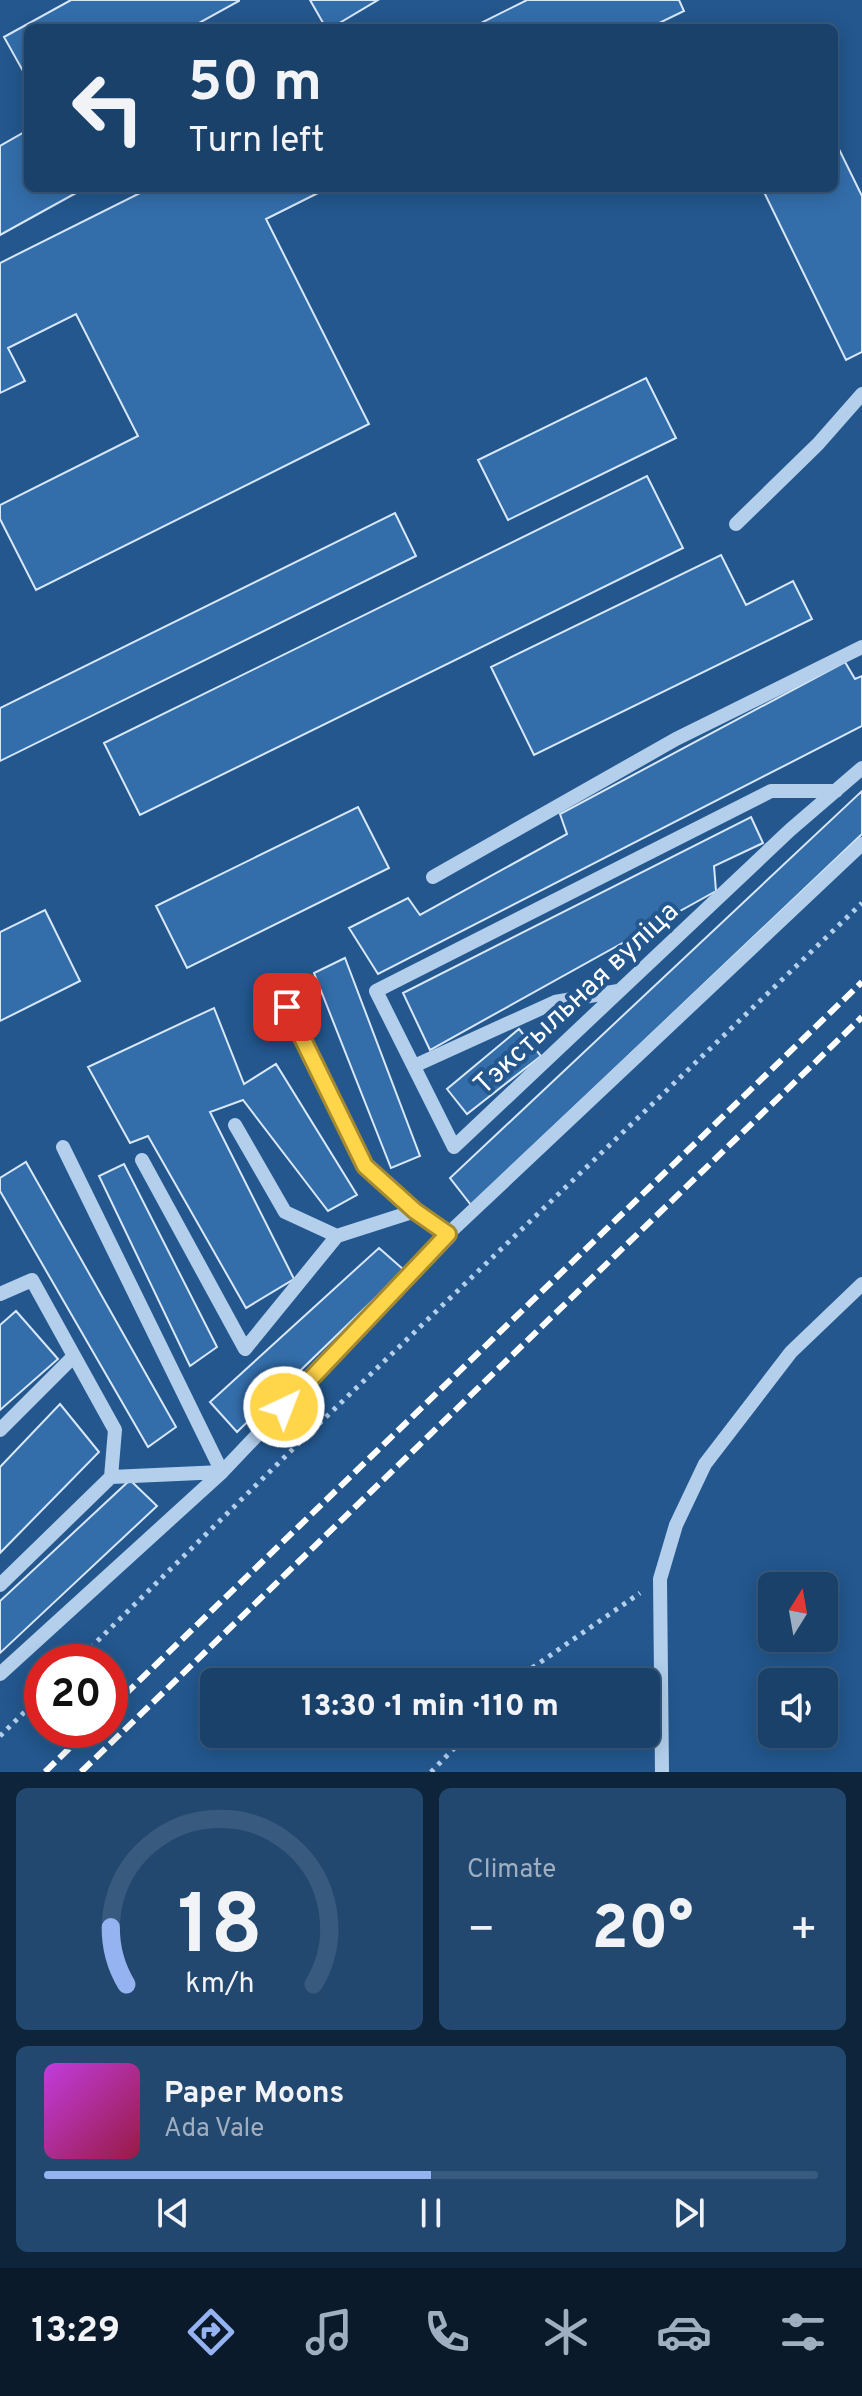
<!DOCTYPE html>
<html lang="en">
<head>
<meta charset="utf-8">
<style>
	body { margin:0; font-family:Overpass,sans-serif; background:#234870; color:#f1f3f6; height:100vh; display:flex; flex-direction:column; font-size:30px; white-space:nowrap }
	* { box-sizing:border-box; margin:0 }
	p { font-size:26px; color:#9fafc1 }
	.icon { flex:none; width:44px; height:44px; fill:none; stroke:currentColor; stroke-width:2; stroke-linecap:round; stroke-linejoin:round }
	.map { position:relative; height:1772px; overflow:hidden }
	.side { display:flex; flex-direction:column; gap:16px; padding:16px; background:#0e243a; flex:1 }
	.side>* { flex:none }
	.top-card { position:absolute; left:24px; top:24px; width:814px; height:168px; border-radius:12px; box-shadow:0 4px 20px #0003,0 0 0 2px #385a7e; background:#1a416a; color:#f1f3f6; overflow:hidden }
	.needle { width:52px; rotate:11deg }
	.tools { position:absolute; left:758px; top:1572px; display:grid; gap:16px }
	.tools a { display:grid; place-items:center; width:80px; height:80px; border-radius:12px; background:#1a416a; box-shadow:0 4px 20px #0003,0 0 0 2px #385a7e; font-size:40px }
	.speed { position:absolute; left:24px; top:1644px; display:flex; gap:16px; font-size:40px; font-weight:700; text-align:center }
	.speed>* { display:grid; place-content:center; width:104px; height:104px; border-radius:50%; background:#1a416a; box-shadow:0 4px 20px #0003,0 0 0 2px #385a7e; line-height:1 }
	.speed .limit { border:12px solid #d22; background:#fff; color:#111 }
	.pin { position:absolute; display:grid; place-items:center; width:68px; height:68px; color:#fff; margin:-34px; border-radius:16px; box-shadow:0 4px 12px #0006 }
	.me { position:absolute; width:88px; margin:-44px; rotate:43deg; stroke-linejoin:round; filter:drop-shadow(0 0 6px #0008) }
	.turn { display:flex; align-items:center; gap:28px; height:168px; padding:0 32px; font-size:36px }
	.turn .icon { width:104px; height:104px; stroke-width:2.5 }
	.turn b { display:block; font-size:56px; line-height:68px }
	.big { font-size:60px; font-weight:800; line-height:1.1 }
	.side .widget { flex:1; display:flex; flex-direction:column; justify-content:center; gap:12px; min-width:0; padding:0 28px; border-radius:12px; background:#234870 }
	.side .dial { align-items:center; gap:0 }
	.dial svg { height:208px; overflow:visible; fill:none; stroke:#385a7e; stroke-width:7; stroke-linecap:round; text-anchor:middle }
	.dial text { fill:#f1f3f6; stroke:none }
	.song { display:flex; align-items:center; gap:24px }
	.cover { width:96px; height:96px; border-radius:12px; background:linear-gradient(135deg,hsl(290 70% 55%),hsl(340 70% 35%)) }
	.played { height:8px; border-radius:4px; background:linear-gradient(90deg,#95b2f1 50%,#385a7e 50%) }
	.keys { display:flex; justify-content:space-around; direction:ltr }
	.heat { display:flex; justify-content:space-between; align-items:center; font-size:44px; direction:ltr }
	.side .tiles { flex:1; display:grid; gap:16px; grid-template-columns:1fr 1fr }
	.widget:last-child { grid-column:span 2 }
	.trip { position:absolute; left:200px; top:1668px; width:460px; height:80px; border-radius:12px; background:#1a416a; box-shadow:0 4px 20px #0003,0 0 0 2px #385a7e; font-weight:800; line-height:80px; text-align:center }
	.dock { display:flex; height:128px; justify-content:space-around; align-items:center; background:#0a1a2a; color:#9fafc1 }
	.dock .icon { width:56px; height:56px }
	.dock .selected { color:#95b2f1 }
	.dock b { font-size:36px; color:#f1f3f6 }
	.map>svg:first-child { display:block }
</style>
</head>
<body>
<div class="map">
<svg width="862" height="1772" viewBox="0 0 862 1772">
	<rect width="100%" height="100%" fill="#23578e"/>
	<path fill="#336eab" stroke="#d8e8f9" stroke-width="2" d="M71,0H239V1L190,28H28V80L4,37Z
		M310,0H378L331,28H326Z
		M527,0H679L684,11L649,28H471Z
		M28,130V188H85L0,235V146Z
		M834,139L862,196V352L846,360L762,188H834Z
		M150,188H328L266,219L369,424L36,590L0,519V505L138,436L76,314L8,348L25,381L0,393V263Z
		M646,378L676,438L508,520L478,460Z
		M647,476L683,548L140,815L104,743Z
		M395,513L416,556L0,761V708Z
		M721,555L746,605L793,581L812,619L534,755L491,667Z
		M845,662L855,679L862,676V726L378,974L349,928L408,898L420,915L567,834L560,814Z
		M862,791V834L471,1205L450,1178Z
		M358,807L389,868L187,968L156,906Z
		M751,817L763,843L714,866L716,891L430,1050L403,993Z
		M45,910L80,981L0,1021V932Z
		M345,958L420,1156L391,1168L314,973Z
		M214,1008L244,1084L276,1064L357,1195L328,1211L243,1100L210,1112L294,1279L246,1308L148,1136L130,1143L88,1067Z
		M519,1029L541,1056L467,1114L447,1089Z
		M26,1162L176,1427L148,1447L0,1191V1178Z
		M124,1164L217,1347L190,1366L99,1176Z
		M379,1248L404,1270L237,1432L210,1402Z
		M16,1311L58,1359L0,1410V1325Z
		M60,1404L99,1452L0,1553V1467Z
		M130,1480L157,1506L0,1653V1601Z"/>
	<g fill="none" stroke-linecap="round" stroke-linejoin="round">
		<path stroke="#b3cfec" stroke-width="5" stroke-dasharray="4 6" stroke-linecap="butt" d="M76,1662L300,1442L862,903
			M518,1682L532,1668L640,1593
			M0,1736L42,1695
			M431,1772L468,1734"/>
		<path stroke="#b3cfec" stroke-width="14" d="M736,524L818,444L862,394
			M836,791H771L376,991L454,1147L790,830L862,768
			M433,877L676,739L862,647
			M287,1007L365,1166L415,1211L448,1234
			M414,1066L555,1002L618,991
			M235,1125L285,1212L337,1236
			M63,1147L222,1472
			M142,1160L245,1349L337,1236L415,1211
			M0,1294L32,1280L115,1430L111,1477
			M0,1430L74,1356
			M0,1585L111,1477L222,1472
			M0,1674L222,1472L448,1234L862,844
			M662,1772L660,1579L676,1525L705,1464L791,1352L862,1284"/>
		<path stroke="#fff" stroke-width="6" stroke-dasharray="14 6" stroke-linecap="butt" d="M110,1709L862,982
			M45,1772L88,1730
			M81,1772L862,1017"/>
	</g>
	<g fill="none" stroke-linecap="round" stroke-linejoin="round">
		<defs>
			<path id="route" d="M284,1407L448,1234L415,1211L365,1166L287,1007"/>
		</defs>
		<use href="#route" stroke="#a68a30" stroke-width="20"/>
		<use href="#route" stroke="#ffd54a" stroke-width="14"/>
	</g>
	<g text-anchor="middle" stroke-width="8" stroke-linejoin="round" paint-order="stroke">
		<g font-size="28" fill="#fff" stroke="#23578e">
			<text transform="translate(575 997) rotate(-43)" y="10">Тэкстыльная вуліца</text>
		</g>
	</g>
</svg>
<div class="tools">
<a><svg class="needle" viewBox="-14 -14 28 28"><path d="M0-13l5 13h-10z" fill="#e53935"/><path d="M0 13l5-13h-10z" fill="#9fafc1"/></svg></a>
<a><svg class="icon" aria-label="sound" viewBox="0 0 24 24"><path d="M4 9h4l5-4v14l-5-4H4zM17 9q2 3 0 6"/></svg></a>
</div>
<div class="speed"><div class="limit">20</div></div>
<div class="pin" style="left:287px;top:1007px;background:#d93025"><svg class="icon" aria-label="arrive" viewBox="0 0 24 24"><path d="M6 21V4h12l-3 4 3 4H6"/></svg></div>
<svg class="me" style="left:284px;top:1407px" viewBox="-20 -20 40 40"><circle r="17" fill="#ffd54a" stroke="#fff" stroke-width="3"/><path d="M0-11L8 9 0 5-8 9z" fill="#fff"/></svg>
<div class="trip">13:30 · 1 min · 110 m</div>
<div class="top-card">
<div class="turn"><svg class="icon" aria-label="left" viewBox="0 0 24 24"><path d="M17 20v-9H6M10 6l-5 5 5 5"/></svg><div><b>50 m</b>Turn left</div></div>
</div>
</div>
<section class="side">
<div class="tiles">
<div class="widget dial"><svg viewBox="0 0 100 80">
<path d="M14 69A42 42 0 1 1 86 69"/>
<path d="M14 69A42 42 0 0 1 8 47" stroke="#95b2f1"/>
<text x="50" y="56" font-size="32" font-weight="700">18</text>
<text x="50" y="72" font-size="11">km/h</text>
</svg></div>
<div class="widget"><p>Climate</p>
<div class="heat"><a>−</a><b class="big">20°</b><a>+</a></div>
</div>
<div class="widget">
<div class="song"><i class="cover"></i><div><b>Paper Moons</b><p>Ada Vale</p></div></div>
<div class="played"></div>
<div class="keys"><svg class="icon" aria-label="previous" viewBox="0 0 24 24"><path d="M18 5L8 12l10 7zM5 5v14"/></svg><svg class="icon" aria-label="pause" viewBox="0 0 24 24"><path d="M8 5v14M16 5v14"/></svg><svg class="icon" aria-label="next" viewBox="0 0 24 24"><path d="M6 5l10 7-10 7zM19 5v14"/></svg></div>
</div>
</div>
</section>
<nav class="dock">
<b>13:29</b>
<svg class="icon selected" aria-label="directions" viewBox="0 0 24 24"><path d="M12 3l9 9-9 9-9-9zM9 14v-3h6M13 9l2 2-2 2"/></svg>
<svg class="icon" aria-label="music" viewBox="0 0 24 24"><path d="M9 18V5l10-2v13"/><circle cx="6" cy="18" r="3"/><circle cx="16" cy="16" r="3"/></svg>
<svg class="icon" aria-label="phone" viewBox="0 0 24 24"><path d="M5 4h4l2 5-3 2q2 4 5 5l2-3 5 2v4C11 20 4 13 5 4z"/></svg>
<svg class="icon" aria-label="climate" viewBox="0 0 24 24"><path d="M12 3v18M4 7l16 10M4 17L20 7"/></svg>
<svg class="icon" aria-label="car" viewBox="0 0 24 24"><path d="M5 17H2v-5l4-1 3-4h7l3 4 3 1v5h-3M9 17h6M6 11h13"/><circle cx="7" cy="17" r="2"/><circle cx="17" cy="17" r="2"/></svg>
<svg class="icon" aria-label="filters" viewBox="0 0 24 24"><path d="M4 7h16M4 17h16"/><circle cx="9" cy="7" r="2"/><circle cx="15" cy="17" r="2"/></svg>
</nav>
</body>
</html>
